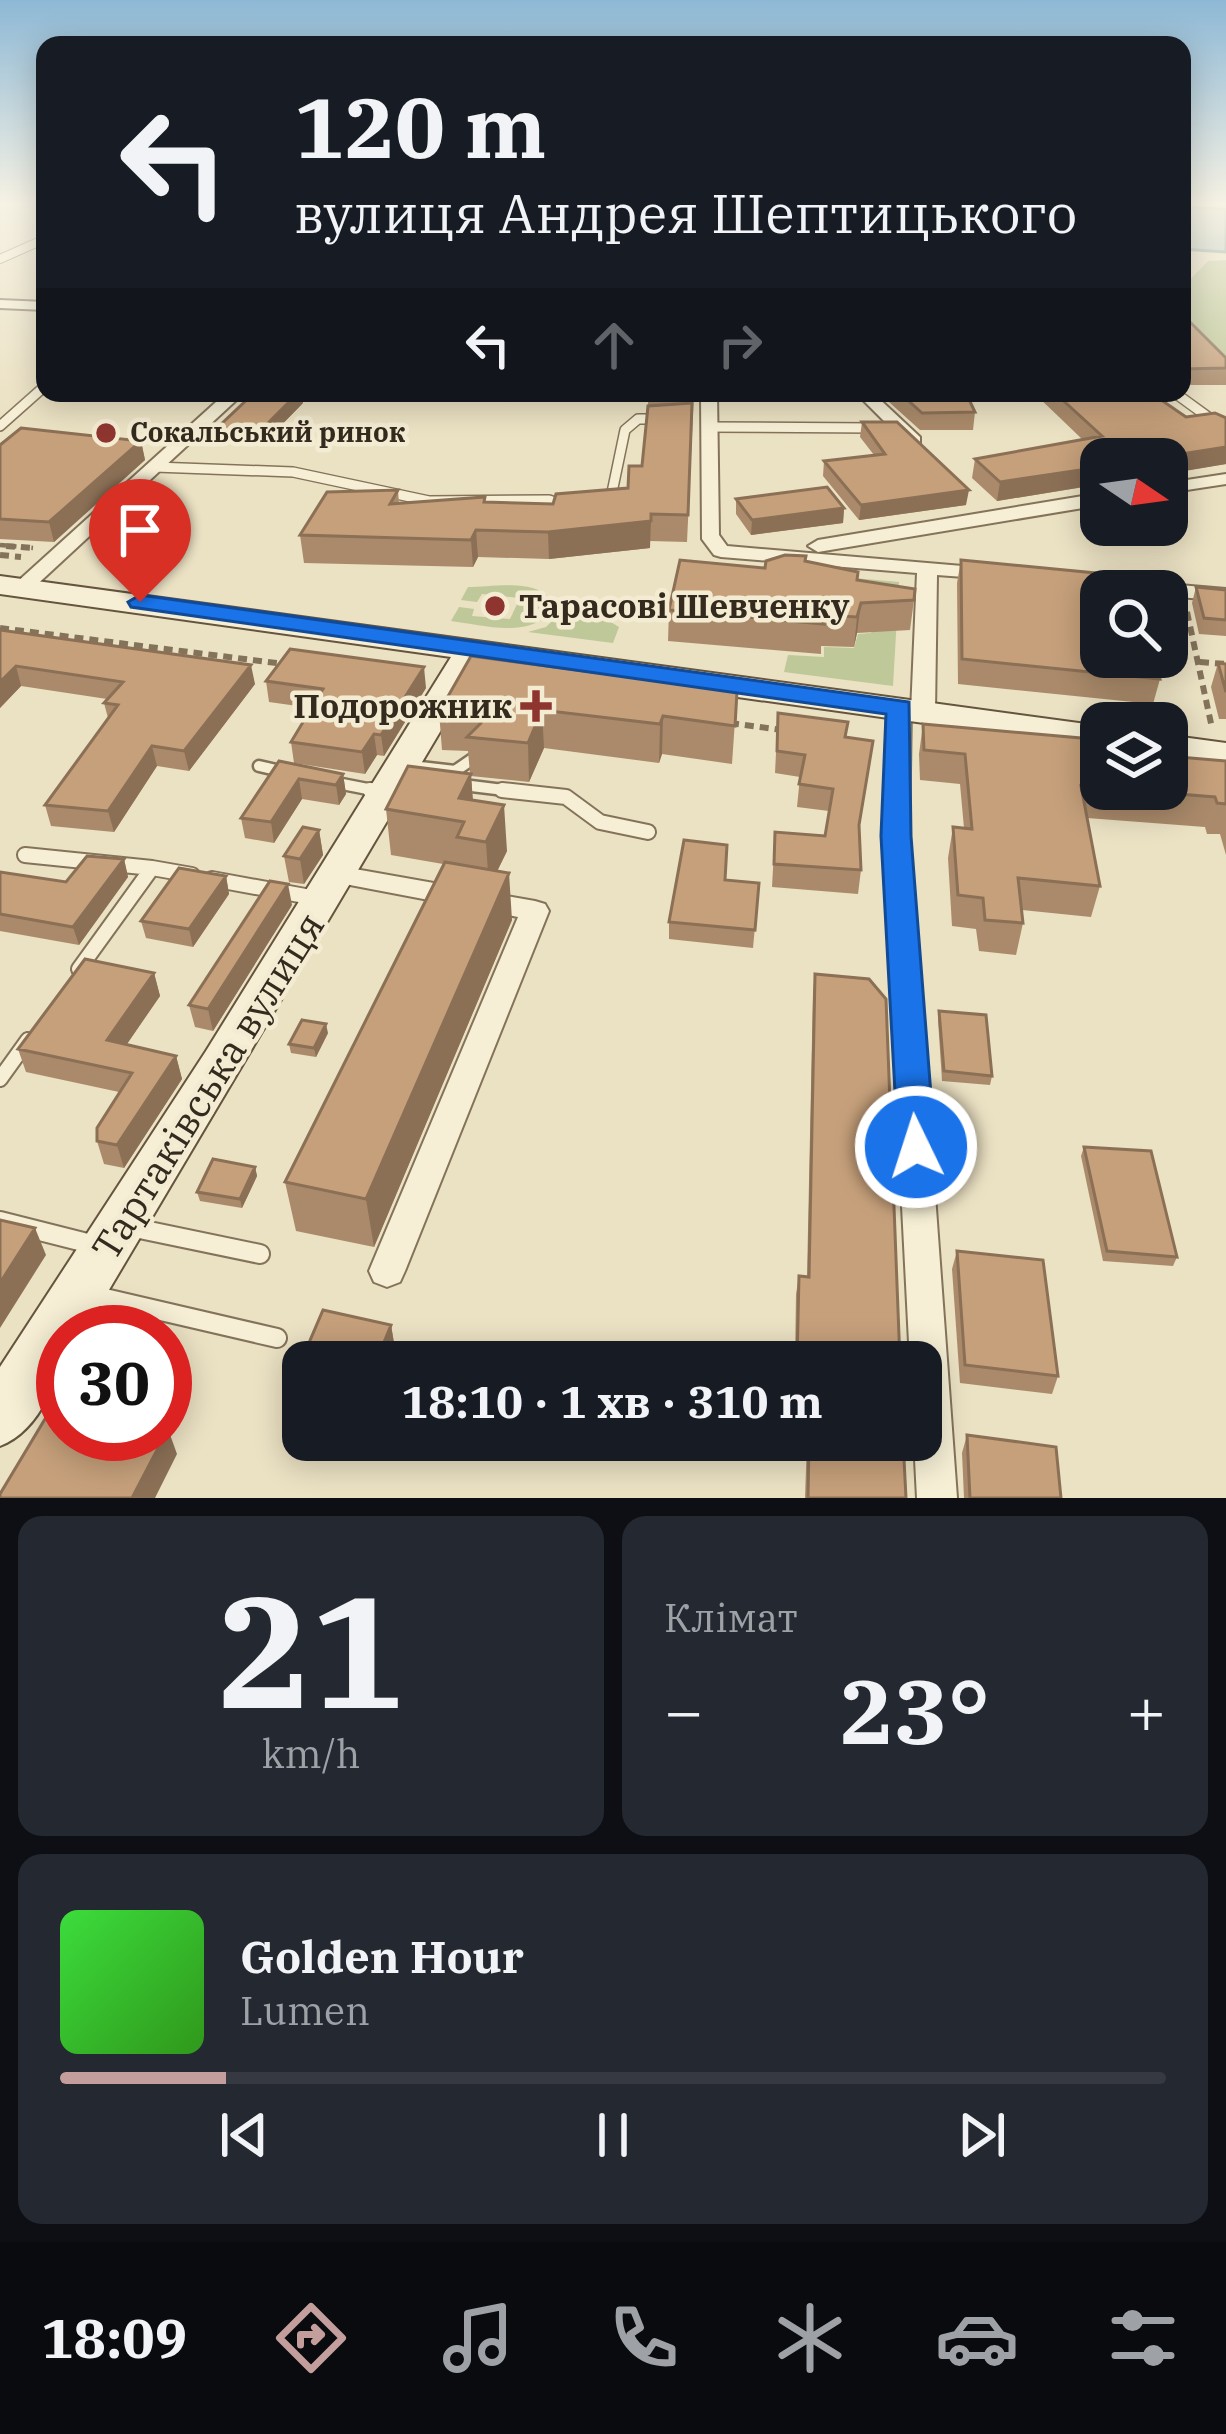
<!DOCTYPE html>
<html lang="uk">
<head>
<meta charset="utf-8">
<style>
	body { margin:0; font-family:"IBM Plex Serif",serif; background:#242831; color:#f1f3f6; height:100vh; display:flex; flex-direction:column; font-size:45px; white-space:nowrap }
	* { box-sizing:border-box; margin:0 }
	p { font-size:39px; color:#9ea1a6 }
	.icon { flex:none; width:66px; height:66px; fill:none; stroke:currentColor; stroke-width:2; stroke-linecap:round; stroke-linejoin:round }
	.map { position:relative; height:1498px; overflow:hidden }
	.drawer { display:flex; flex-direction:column; gap:18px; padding:18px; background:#0d0f14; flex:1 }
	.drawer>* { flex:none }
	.guide { position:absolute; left:36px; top:36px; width:1155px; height:366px; border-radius:24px; box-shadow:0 6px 30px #0003; background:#171b24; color:#f1f3f6; overflow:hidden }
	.needle { width:78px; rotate:103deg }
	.controls { position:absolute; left:1080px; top:438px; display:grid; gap:24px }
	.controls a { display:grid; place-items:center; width:108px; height:108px; border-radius:24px; background:#171b24; box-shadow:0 6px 30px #0003; font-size:60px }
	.speed { position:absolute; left:36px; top:1305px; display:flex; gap:24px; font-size:60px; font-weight:700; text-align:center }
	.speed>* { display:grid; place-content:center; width:156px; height:156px; border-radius:50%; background:#171b24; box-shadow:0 6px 30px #0003; line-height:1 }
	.speed .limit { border:18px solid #d22; background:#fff; color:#111 }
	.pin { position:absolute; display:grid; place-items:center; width:102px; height:102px; color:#fff; margin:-123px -51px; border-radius:50% 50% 50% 0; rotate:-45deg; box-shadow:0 0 12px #0007 }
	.pin .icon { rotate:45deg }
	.me { position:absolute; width:132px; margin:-66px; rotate:356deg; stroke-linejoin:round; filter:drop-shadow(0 0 9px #0008) }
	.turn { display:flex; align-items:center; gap:42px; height:252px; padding:0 60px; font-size:54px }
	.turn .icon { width:156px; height:156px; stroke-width:2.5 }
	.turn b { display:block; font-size:84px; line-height:102px }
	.lanes { display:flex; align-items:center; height:114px; padding:0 60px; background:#0003; justify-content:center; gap:60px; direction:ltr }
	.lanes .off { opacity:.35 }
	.big { font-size:90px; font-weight:700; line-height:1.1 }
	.drawer .card { flex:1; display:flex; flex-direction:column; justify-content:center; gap:18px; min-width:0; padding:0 42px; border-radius:24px; background:#242831 }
	.drawer .dial { align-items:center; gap:0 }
	.dial b { font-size:156px; line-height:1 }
	.song { display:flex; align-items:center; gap:36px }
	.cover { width:144px; height:144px; border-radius:18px; background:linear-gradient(135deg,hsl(120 70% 55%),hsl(110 70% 35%)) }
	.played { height:12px; border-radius:6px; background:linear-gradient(90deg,#c49e9c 15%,#363941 15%) }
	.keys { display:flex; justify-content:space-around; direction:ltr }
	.heat { display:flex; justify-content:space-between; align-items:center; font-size:66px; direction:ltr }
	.drawer .tiles { flex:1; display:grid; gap:18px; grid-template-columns:1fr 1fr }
	.card:last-child { grid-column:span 2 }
	.trip { position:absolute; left:282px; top:1341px; width:660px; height:120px; border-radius:24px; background:#171b24; box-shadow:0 6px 30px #0003; font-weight:700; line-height:120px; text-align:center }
	.tabs { display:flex; height:192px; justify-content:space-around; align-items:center; background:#090b0e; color:#9ea1a6 }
	.tabs .icon { width:84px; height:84px }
	.tabs .current { color:#c49e9c }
	.tabs b { font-size:54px; color:#f1f3f6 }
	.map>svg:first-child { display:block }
</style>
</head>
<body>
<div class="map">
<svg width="1226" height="1498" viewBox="0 0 1226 1498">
	<rect width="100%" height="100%" fill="#ebe1c3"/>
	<path fill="#bfc898" d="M1226,260V375L1182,329V288L1208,261Z
		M750,569L899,582L893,686L784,672L788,655L824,657V647L854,648L858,634L871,633L876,624Z
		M468,587C495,587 546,576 554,608C532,640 483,625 451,621L459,607L474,609L472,616L510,619L520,598L482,594L477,602L461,600Z
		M561,612L599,615L619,627L613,643L528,632L546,627Z"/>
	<path fill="#a5beb8" stroke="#6c8b86" stroke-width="3" d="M1182,207L1226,209V252L1182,249Z"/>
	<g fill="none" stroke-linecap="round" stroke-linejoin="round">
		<defs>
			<path id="lane-far4" d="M0,259L45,239"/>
			<path id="lane-far3" d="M1175,393L1226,430
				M0,426L45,386
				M707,427L874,428
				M155,467L293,472L429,501L549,500L566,506
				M610,502L625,430L638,419H658"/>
			<path id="lane-far2" d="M403,765L455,771L474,758
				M259,766L289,773
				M332,782L383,792
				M455,784L528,793"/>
			<path id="lane-far1" d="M370,790L383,792
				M502,790L566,797L600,822L648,832
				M25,855L152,868
				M212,879L316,898
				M79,969L152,868L192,875
				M0,1079L28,1040"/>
			<path id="lane" d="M0,1221L95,1245
				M130,1227L260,1254
				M92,1295L277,1338"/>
			<path id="street" d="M0,300L45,302V310L0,308Z
				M226,393H244L30,591H16V583Z
				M701,393H717L719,535L727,546L998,569V577L991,579L937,575L935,712L931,717H915L911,712L917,573L721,557L714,555L702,539Z
				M856,393H873L920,437V445H908Z
				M1226,474V484L1167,493V483Z
				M1101,493V505L818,552L808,546L818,540Z
				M1121,580L1226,589V601L1167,596V591L1114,590V582Z
				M899,701L911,708L909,836L957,1498H917L914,1440H921V1362H910L883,836L887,708Z
				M338,866L535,901L545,904L549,911L405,1271L400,1282L387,1287L374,1282L369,1271L518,917L329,881L325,875L329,869Z"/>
			<path id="secondary" d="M0,576L1101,726V748L482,661L84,1332H63C63,1374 41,1430 0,1446V1367L206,1051L451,657L0,594Z
				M1167,735L1226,743V765L1167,757Z"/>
		</defs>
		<use href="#lane-far4" stroke="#84735b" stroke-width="10"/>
		<use href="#lane-far3" stroke="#84735b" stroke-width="12"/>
		<use href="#lane-far2" stroke="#84735b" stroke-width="15"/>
		<use href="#lane-far1" stroke="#84735b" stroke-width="18"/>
		<use href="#lane" stroke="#84735b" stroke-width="22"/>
		<use href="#street" stroke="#84735b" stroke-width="4"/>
		<use href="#secondary" stroke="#65543e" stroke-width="4"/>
		<path stroke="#84735b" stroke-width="4.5" stroke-dasharray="6 4.5" stroke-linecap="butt" d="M0,545L33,548"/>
		<path stroke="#84735b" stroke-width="6" stroke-dasharray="9 6" stroke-linecap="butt" d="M6,546L33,548
			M0,555L21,557
			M1187,612L1212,728
			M0,628L284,664
			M1200,662L1226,664
			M730,723L782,730"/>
		<use href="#lane-far4" stroke="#f6efd5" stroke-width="8"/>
		<use href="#lane-far3" stroke="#f6efd5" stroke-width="9"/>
		<use href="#lane-far2" stroke="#f6efd5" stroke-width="10"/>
		<use href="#lane-far1" stroke="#f6efd5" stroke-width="14"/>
		<use href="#lane" stroke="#f6efd5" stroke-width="18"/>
		<use href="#street" fill="#f6efd5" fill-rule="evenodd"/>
		<use href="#secondary" fill="#f6efd5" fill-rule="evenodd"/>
	</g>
	<path fill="#aa8a6a" d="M1182,314L1226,358V385H1182Z
		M422,393H459L457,397L423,395Z
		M649,393H694L687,542L650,541V548L549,559L478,557L473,567L304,563L300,535L398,490L399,504L486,502L553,504L628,488L642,466Z
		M879,393H966L975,412L973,430H920Z
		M1034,393H1151L1186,417L1226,418V464L997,501L972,478L975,459L1083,440Z
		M303,403L262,445L218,443L216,429Z
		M862,422L966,505L859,520L823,476L824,461L874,455L860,437Z
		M141,441L145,460L54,542L0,539V445Z
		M736,499L844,508L843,523L751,535L736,514Z
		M961,560L1101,591L1160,679L1153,704L958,684L957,583Z
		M805,561L914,600L910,630L857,633L854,647L821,646V654L668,641L669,610L765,568Z
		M1196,587L1226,590V636L1199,634L1192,603Z
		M0,630L255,684L189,771L157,766L114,832L51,826L45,805L108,718L104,703L107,699L21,686L0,708Z
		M1218,663L1226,664V719H1219L1211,687Z
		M266,681L426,688L384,756L377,755L365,774L294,763L291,742L312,708L269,702Z
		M737,691L732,764L662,754L659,763L544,748L529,782L471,776L473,800L507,851L497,871L512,920L374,1247L296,1231L285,1182L443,864L391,855L386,809L470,774L468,751L442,750L439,712Z
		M778,713L846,737L859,828L861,870L858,894L772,887L775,832L825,836L829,811L797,807L800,777L775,773Z
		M923,724L1101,751V789H1167L1226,761V855L1220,834H1207L1205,827L1087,818L1100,886L1091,917L1022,910L1023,923L1016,955L979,951L976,929L952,926L948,858L953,827L964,828L960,784L920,780L919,754Z
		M279,761L343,774L346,794L339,805L302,799L274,843L245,838L241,818Z
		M319,830L323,855L304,884L289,882L284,856Z
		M124,859L128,877L79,945L0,931V872L66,882Z
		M226,876L229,894L193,947L146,938L141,921Z
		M725,880L759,883L753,948L669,939V922Z
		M292,905L213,1031L195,1027L189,1005Z
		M154,973L160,996L126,1045L176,1056L182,1079L124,1168L104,1164L97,1141L119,1092L26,1072L18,1049Z
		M815,974L900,1362H795L796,1294L799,1276L807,1277L813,992Z
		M939,1011L992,1076L990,1085L942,1081L938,1020Z
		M328,1033L316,1057L291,1053L289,1044Z
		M1084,1147L1177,1257L1173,1266L1103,1261L1081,1156Z
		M255,1167L257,1176L242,1208L200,1201L197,1192Z
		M957,1251L1058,1376L1052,1394L960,1383L952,1269Z
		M323,1310L391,1325L394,1343L386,1362H303V1397L298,1395L294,1378Z
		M967,1435L1061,1498H964L962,1453Z
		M807,1440H903L906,1498H805Z"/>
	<path fill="#8b7056" d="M298,393H302L303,403L262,445L259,432Z
		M141,441L145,460L54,542L49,522Z
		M1226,447V464L1167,474V459H1150Z
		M1101,467V484L997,501L1000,482Z
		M969,490L966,505L859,520L861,505Z
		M844,508L843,523L751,535L752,520Z
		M651,521L650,548L549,559L548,532Z
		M476,530L478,557L473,567L471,540Z
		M861,603L857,633L854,647L857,617Z
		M251,665L255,684L189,771L184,751Z
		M16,666L21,686L0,708V682Z
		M424,667L426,688L384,756L381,735Z
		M542,710L544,748L529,782L528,743Z
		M663,716L662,754L659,763L660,724Z
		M374,734L377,755L365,774L362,752Z
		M152,746L157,766L114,832L108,811Z
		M343,774L346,794L339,805L336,785Z
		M471,774L474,820L459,798Z
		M299,779L302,799L274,843L271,822Z
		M504,805L507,851L489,888L486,842Z
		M319,830L323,855L304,884L300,859Z
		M124,859L128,877L79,945L73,927Z
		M509,873L512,920L374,1247L366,1199Z
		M226,876L229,894L193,947L189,929Z
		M288,884L292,905L213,1031L208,1009Z
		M154,973L160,996L114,1063L107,1040Z
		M326,1024L328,1033L316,1057L314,1048Z
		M176,1056L182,1079L124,1168L117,1145Z
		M255,1167L257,1176L242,1208L240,1199Z
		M35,1228L46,1255L0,1328V1283Z
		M391,1325L394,1343L386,1362H376Z
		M165,1357L172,1379L165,1393Z
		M168,1429L177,1454L155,1498H132Z"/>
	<path fill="#c6a07b" stroke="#8b7056" stroke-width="3" d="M1182,314L1226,358V368L1182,369Z
		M254,393H298L259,432L216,429Z
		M900,393H966L975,412L922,413Z
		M1055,393H1151L1186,417L1215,413L1226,418V447L1150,459H1101V467L1000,482L975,459L1102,436Z
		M692,403L688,515L651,514V521L548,532L476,530L471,540L300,535L327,492L398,490L390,504L485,497L484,502L553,504L556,494L628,488L629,466H642L648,406Z
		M862,422H897L969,490L861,505L824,461L885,454Z
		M21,428L141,441L49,522L0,519V445Z
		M827,487L844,508L752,520L736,499Z
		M785,555L806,556L805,561L858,572L857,580L915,589L914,600L861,603L857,617L822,615L824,624L669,610L680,560L765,568L766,561Z
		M961,560L1147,578L1149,591H1101V657H1155L1160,679L962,659Z
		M1196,587L1226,590V620L1204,618Z
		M0,630L251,665L184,751L152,746L108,811L45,805L118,705L104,703L123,682L16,666L0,682Z
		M290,649L424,667L381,735L374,734L362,752L291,742L323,689L266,681Z
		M471,656L737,691L735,726L663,716L660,724L542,710L528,743L467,737L481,723L479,713L439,712Z
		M1218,663L1226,664V692Z
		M778,713L848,722L845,737L873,741L859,825L861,870L774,864L775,832L825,836L833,789L799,784L805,755L777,751Z
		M923,724L1092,739L1095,751H1101V788L1081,786L1100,886L1018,878L1023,923L985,920L983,898L958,895L953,827L972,829L965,754L924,750Z
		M1167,756L1226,761V804L1217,803L1215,797L1116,789H1167Z
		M279,761L343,774L336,785L299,779L271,822L241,818Z
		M408,766L471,774L459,798L504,805L486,842L457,837L464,822L386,809Z
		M303,827L319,830L300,859L284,856Z
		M684,840L727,845L725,880L759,883L755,930L669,922Z
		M87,856L124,859L73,927L0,914V872L66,882Z
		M445,862L509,873L366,1199L285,1182Z
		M179,868L226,876L189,929L141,921Z
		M270,881L288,884L208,1009L189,1005Z
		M85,959L154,973L107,1040L176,1056L117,1145L97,1141V1128L132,1073L18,1049Z
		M815,974L869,979L886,999L900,1362H797L799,1276L809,1277Z
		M939,1011L986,1015L992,1076L944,1071Z
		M302,1020L326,1024L314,1048L289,1044Z
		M1084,1147L1151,1151L1177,1257L1107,1251Z
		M213,1159L255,1167L240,1199L197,1192Z
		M0,1220L35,1228L0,1283Z
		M957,1251L1043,1260L1058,1376L965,1365Z
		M323,1310L391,1325L376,1362H303V1380L294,1378Z
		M63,1389V1434H165V1428L168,1429L132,1498H0V1494Z
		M967,1435L1056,1447L1061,1498H970Z
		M809,1440H903L906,1498H808Z"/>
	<linearGradient id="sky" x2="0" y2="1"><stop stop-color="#8db8d5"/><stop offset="0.49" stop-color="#f6f2e4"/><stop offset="1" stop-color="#f6f2e4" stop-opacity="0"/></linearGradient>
	<rect width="1226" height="415" fill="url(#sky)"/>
	<path fill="#1a73e8" stroke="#114b97" stroke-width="3" d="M140,595L909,702L911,836L935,1147L929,1158L916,1162L903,1158L898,1147L881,836L886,714L131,607L128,602Z"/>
	<g fill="#8e352f" stroke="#f3ebd2" stroke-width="4.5">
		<circle cx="106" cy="433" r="12"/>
		<circle cx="495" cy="606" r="12"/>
		<path d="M530 688h12v12h12v12h-12v12h-12v-12h-12v-12h12z"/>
	</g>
	<g text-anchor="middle" stroke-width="9" stroke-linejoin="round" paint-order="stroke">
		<g font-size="27" font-weight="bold" fill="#342a1e" stroke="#f3ebd2" text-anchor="start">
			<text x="130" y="442">Сокальський ринок</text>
		</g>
		<g font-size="33" font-weight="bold" fill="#342a1e" stroke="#f3ebd2" text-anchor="start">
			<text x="519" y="618">Тарасові Шевченку</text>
			<text x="512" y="718" text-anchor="end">Подорожник</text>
		</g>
		<g font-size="39" fill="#342a1e" stroke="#f3ebd2">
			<text transform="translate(208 1086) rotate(-58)" y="14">Тартаківська вулиця</text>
		</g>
	</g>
</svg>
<div class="controls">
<a><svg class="needle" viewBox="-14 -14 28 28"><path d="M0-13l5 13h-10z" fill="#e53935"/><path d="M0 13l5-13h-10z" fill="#9ea1a6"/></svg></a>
<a><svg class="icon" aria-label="search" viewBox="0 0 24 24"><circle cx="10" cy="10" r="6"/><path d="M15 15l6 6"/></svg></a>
<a><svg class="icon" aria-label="layers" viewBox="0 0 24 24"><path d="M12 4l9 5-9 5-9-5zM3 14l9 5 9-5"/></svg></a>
</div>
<div class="speed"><div class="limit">30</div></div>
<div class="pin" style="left:140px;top:602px;background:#d93025"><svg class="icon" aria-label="arrive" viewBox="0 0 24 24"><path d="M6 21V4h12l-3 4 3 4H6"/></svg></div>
<svg class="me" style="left:916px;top:1147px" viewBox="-20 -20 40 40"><circle r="17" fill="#1a73e8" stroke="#fff" stroke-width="3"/><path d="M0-11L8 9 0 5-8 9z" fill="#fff"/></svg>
<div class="trip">18:10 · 1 хв · 310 m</div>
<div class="guide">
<div class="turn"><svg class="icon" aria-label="left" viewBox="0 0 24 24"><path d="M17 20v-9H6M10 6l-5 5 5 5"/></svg><div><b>120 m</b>вулиця Андрея Шептицького</div></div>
<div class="lanes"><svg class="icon" aria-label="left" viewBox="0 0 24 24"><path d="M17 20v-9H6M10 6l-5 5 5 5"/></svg><svg class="icon off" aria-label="ahead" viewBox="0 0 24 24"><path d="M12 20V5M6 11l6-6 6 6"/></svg><svg class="icon off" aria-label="right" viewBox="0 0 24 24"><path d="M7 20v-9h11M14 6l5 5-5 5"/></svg></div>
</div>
</div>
<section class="drawer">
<div class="tiles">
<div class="card dial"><b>21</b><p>km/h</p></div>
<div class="card"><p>Клімат</p>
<div class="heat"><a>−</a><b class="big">23°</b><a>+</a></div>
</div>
<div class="card">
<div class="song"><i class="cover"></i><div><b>Golden Hour</b><p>Lumen</p></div></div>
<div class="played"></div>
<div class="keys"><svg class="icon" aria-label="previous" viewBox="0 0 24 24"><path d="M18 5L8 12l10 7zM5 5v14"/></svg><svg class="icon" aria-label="pause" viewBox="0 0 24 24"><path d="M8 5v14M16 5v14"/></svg><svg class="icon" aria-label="next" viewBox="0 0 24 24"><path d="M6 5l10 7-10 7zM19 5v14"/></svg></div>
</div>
</div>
</section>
<nav class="tabs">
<b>18:09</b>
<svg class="icon current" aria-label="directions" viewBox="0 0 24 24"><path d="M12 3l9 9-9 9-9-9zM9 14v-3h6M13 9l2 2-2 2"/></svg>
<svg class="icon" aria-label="music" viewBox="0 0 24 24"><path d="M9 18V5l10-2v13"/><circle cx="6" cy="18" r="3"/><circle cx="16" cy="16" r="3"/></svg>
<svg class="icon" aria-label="phone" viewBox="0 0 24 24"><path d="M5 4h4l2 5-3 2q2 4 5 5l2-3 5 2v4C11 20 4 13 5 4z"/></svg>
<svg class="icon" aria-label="climate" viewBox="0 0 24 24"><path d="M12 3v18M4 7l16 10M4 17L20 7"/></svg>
<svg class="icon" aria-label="car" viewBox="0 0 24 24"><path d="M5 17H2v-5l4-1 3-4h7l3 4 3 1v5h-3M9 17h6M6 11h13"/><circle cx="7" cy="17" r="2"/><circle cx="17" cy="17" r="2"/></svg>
<svg class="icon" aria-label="filters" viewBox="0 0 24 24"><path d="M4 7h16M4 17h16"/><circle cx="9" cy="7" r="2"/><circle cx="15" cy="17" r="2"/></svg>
</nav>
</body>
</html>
